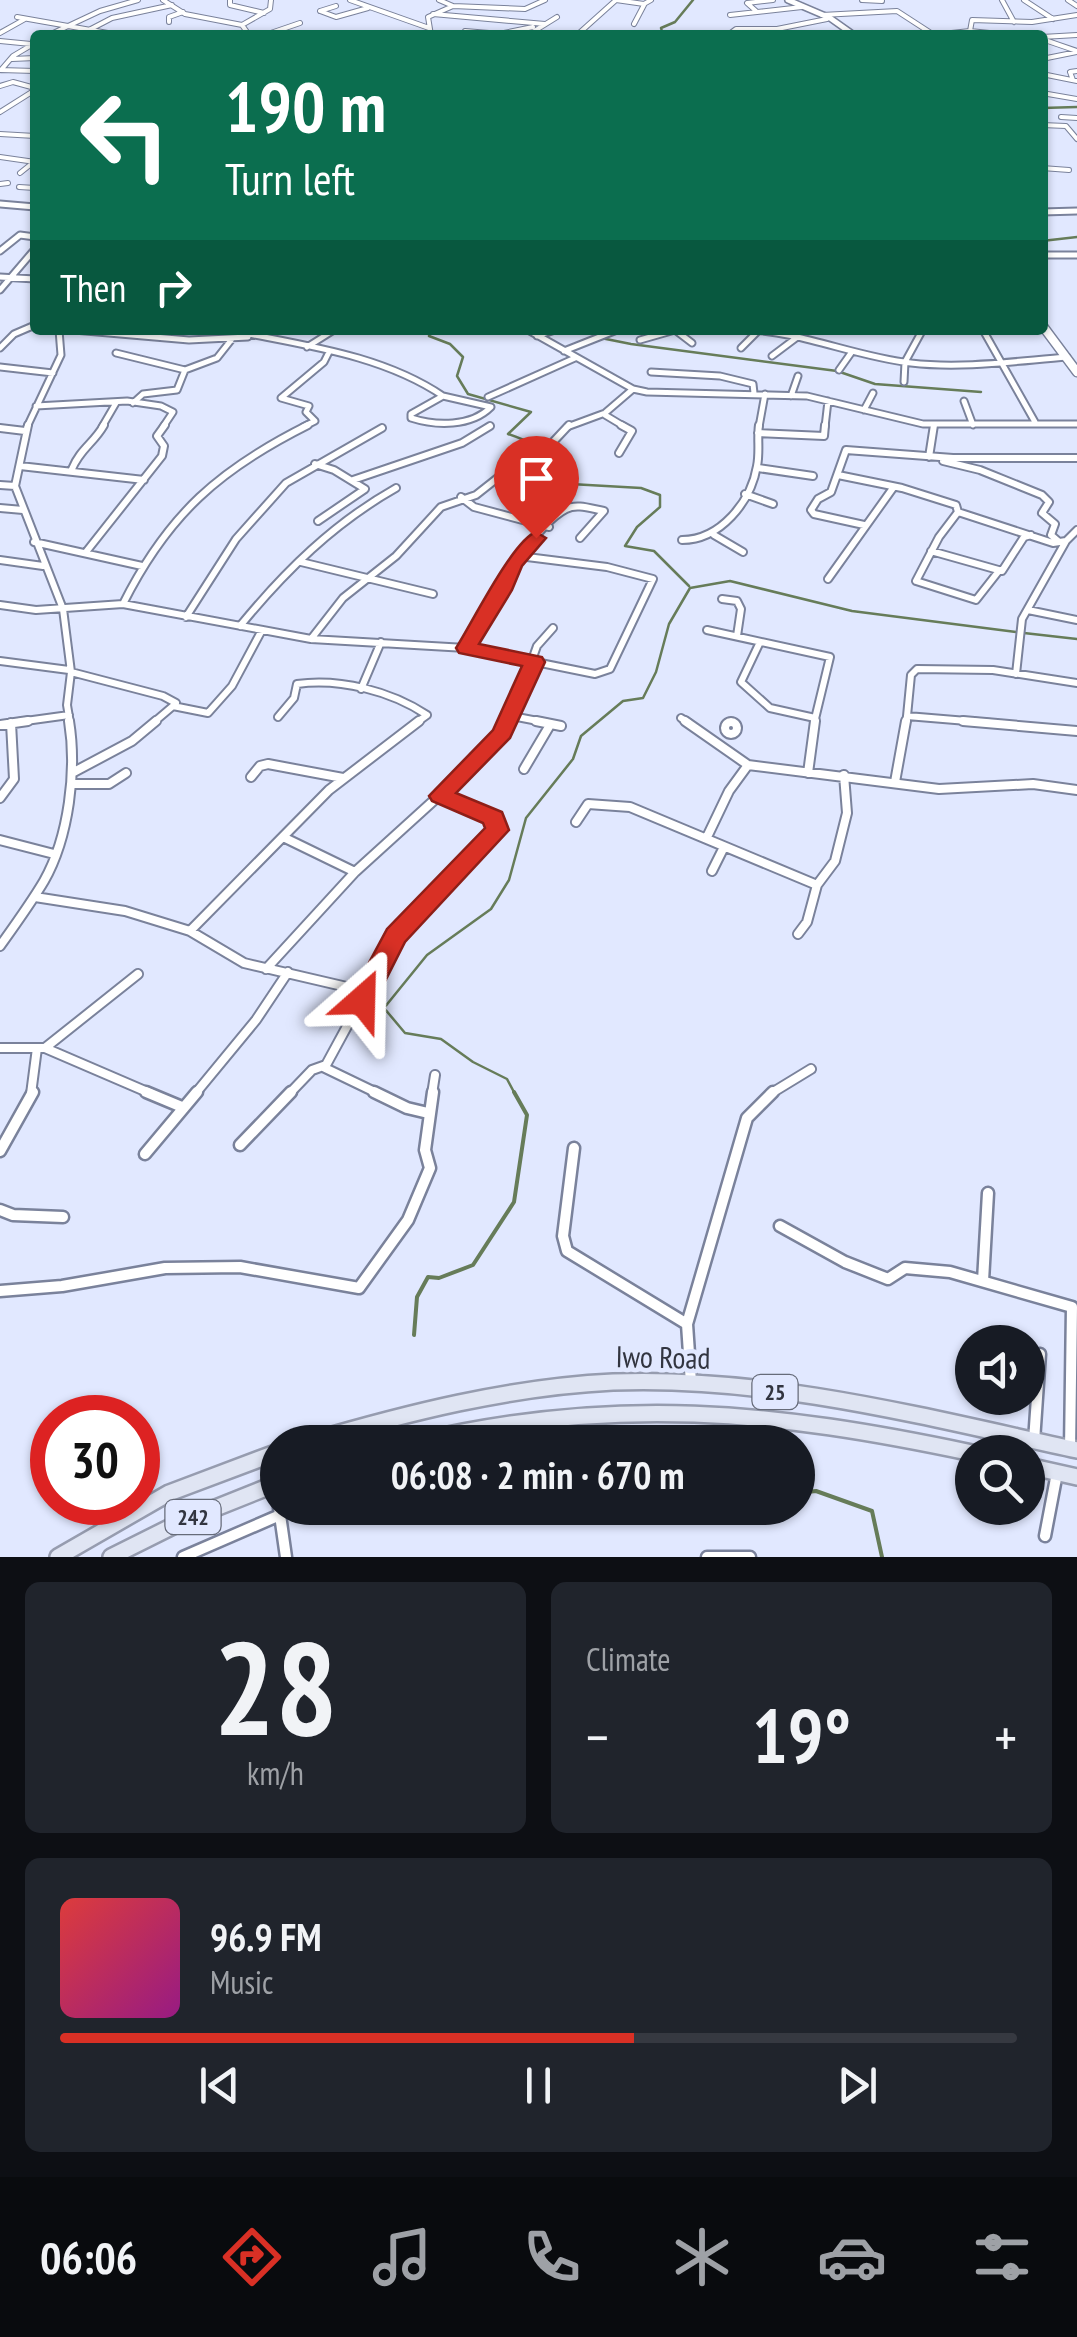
<!DOCTYPE html>
<html lang="en">
<head>
<meta charset="utf-8">
<style>
	body { margin:0; font-family:"PT Sans Narrow",sans-serif; background:#20242c; color:#f1f3f6; height:100vh; display:flex; flex-direction:column; font-size:38px; white-space:nowrap }
	* { box-sizing:border-box; margin:0 }
	p { font-size:32px; color:#9ea1a6 }
	.icon { flex:none; width:55px; height:55px; fill:none; stroke:currentColor; stroke-width:2; stroke-linecap:round; stroke-linejoin:round }
	.map { position:relative; height:1557px; overflow:hidden }
	.drawer { display:flex; flex-direction:column; gap:25px; padding:25px; background:#0d0f14; flex:1 }
	.drawer>* { flex:none }
	.banner { position:absolute; left:30px; top:30px; width:1018px; height:305px; border-radius:10px; box-shadow:0 2px 8px #0004; background:#0b6e4f; color:#fff; overflow:hidden }
	.controls { position:absolute; left:955px; top:1325px; display:grid; gap:20px }
	.controls a { display:grid; place-items:center; width:90px; height:90px; border-radius:50%; background:#171b24; box-shadow:0 2px 8px #0004; font-size:50px }
	.speed { position:absolute; left:30px; top:1395px; display:flex; gap:20px; font-size:50px; font-weight:700; text-align:center }
	.speed>* { display:grid; place-content:center; width:130px; height:130px; border-radius:50%; background:#171b24; box-shadow:0 2px 8px #0004; line-height:1 }
	.speed .limit { border:15px solid #d22; background:#fff; color:#111 }
	.pin { position:absolute; display:grid; place-items:center; width:85px; height:85px; color:#fff; margin:-102px -42px; border-radius:50% 50% 50% 0; rotate:-45deg; box-shadow:0 0 10px #0007 }
	.pin .icon { rotate:45deg }
	.me { position:absolute; width:110px; margin:-55px; rotate:25deg; stroke-linejoin:round; filter:drop-shadow(0 0 8px #0008) }
	.turn { display:flex; align-items:center; gap:35px; height:210px; padding:0 30px; font-size:45px }
	.turn .icon { width:130px; height:130px; stroke-width:2.5 }
	.turn b { display:block; font-size:70px; line-height:85px }
	.then { display:flex; align-items:center; height:95px; padding:0 30px; background:#0003; gap:20px; font-size:38px }
	.big { font-size:75px; font-weight:700; line-height:1.1 }
	.drawer .card { flex:1; display:flex; flex-direction:column; justify-content:center; gap:15px; min-width:0; padding:0 35px; border-radius:15px; background:#20242c }
	.drawer .dial { align-items:center; gap:0 }
	.dial b { font-size:130px; line-height:1 }
	.song { display:flex; align-items:center; gap:30px }
	.cover { width:120px; height:120px; border-radius:15px; background:linear-gradient(135deg,hsl(0 70% 55%),hsl(310 70% 35%)) }
	.played { height:10px; border-radius:5px; background:linear-gradient(90deg,#d93025 60%,#363941 60%) }
	.keys { display:flex; justify-content:space-around; direction:ltr }
	.heat { display:flex; justify-content:space-between; align-items:center; font-size:55px; direction:ltr }
	.drawer .tiles { flex:1; display:grid; gap:25px; grid-template-columns:1fr 1fr }
	.card:last-child { grid-column:span 2 }
	.trip { position:absolute; left:260px; top:1425px; width:555px; height:100px; border-radius:50px; background:#171b24; box-shadow:0 2px 8px #0004; font-weight:700; line-height:100px; text-align:center }
	.tab-bar { display:flex; height:160px; justify-content:space-around; align-items:center; background:#090b0e; color:#9ea1a6 }
	.tab-bar .icon { width:70px; height:70px }
	.tab-bar .active { color:#d93025 }
	.tab-bar b { font-size:45px; color:#f1f3f6 }
	.map>svg:first-child { display:block }
</style>
</head>
<body>
<div class="map">
<svg width="1077" height="1557" viewBox="0 0 1077 1557">
	<rect width="100%" height="100%" fill="#e1e8ff"/>
	<g fill="none" stroke-linecap="round" stroke-linejoin="round">
		<path stroke="#667c59" stroke-width="2.5" d="M663,35L661,28L675,22L693,0
			M1042,108L1077,107
			M1042,241L1077,237
			M431,330L429,336L450,344L463,357L457,376L468,394L531,412L508,434C526,440 539,446 551,461L548,474L553,483L641,488L660,495V507L637,527L625,546L654,551L689,586
			M590,330L601,338L631,344L837,371L875,384L981,392
			M1024,633L1077,639
			M515,1094L507,1079L473,1062L441,1039L405,1033L384,1008L427,955L491,909L509,880L526,818L573,759L581,736L623,701L643,698L656,672L669,624L690,588L730,581L852,611L1016,632"/>
		<path stroke="#667c59" stroke-width="4" d="M414,1335L417,1297L428,1277L439,1278L473,1265L514,1202L527,1115L514,1092
			M798,1493L816,1491L872,1511L882,1557"/>
		<defs>
			<path id="street-far4" d="M163,0L185,14L242,25L249,35
				M230,0V5L264,13
				M350,0L429,28
				M616,0L644,4L651,0
				M862,0L882,1
				M1002,0L1014,22
				M1024,0L1053,19
				M1068,0L1077,6
				M453,6L525,9L545,0
				M320,11L336,17L368,8
				M320,11L336,6
				M756,11L747,3L773,0
				M433,14L545,24
				M730,15L802,7
				M822,15L897,11L934,35
				M17,17L119,35
				M169,22V17L183,12
				M634,24L644,5
				M242,25L270,9L271,0
				M89,30L112,18L172,5
				M465,31L501,34
				M970,31L972,20L1032,22L1077,15
				M0,33L25,19
				M499,34L533,27
				M49,35L100,11L138,0
				M265,35L300,23
				M431,35L428,17L453,6L439,0
				M528,35L557,17
				M577,35L616,0
				M728,35L736,29H777L827,19
				M933,35L970,31L1009,35
				M1042,37L1077,35
				M1042,39L1077,51
				M0,41L31,44
				M12,59L35,58
				M1042,59L1077,52
				M0,70L35,71
				M1,70L13,56L35,43
				M1042,74L1077,81
				M1073,80L1070,72L1077,71
				M0,86L13,82L35,88
				M1042,93L1077,99
				M0,112L35,90
				M1061,117L1077,118
				M1042,125L1066,126L1077,139
				M0,134L35,136
				M0,157L35,162
				M1042,168L1069,170
				M20,173L35,161
				M0,184L8,183
				M19,187L35,188"/>
			<path id="street-far3" d="M0,204L35,207
				M1042,212L1077,211
				M0,251L20,235L35,237
				M1042,255H1077
				M0,277L35,279
				M0,290L35,249
				M74,330L189,340L248,337
				M229,330C301,345 381,354 443,396
				M528,330L633,389L647,392L807,396L923,424H1077
				M750,330C801,332 857,357 911,363C962,369 1016,361 1067,357
				M983,330L1035,422
				M537,336L555,330
				M640,340L675,330L692,343
				M307,347L334,330
				M0,348L14,334L35,325
				M741,348L757,332
				M564,351L617,330
				M116,353L185,370L177,390L143,394L133,403
				M772,356L796,338
				M0,367L53,373
				M185,370L217,358L232,339
				M839,370L851,353
				M651,372L720,376L753,384L754,393
				M904,382L905,362L922,331
				M443,396L491,407C471,427 436,426 411,418V414Z
				M791,396L798,376
				M488,397L575,358
				M964,401L973,425
				M36,406L127,401L161,406L173,412L163,427
				M864,410L873,393
				M605,415L625,427
				M27,427L61,355L59,330
				M102,427L116,403
				M303,427L315,421L306,412L309,406L281,398L324,362L329,352
				M567,427L605,413L633,389
				M759,427L765,394
				M825,427L828,401"/>
			<path id="street-far2" d="M28,425L15,486L63,609L71,672L67,705L70,723
				M0,428L25,431
				M758,433L824,436L825,425
				M554,441L569,425
				M619,453L632,431L621,425
				M929,457L934,425
				M943,461L980,470L1042,495L1049,502L1042,513L1055,524L1051,535L1058,541
				M315,464L334,470L365,489L318,521
				M20,466L144,480
				M758,468L813,476
				M72,469C80,449 94,443 104,425
				M838,475L902,488L956,505L958,512L1053,543L1066,541
				M353,480L462,443L490,426
				M0,485L15,486
				M745,494L773,504
				M461,497L474,507L549,527
				M0,508L23,510
				M958,512L939,537L916,581L976,600L998,572
				M864,525L814,514L811,510L818,499L831,492L846,450L953,458H1077
				M714,535L743,552
				M682,540C720,540 751,502 757,466C760,452 757,438 759,425
				M34,542L142,566
				M931,551L1002,571L1024,537L1031,535
				M86,552L162,456L164,446L157,436L165,425
				M0,560L43,566
				M301,562L433,594
				M828,579L893,488
				M722,599L737,601L741,609L737,636
				M123,604C168,514 220,469 308,425
				M0,605L36,610L123,604L311,639L466,648L595,674L610,669L653,579L607,567L519,556
				M1028,610L1077,620
				M186,617L236,539L286,483L382,428
				M240,626C285,571 334,523 396,488
				M707,630L830,657L814,723
				M311,639L343,598L396,556L441,507L476,495L509,469
				M760,642L741,682L770,708L815,718
				M466,648C489,612 529,528 566,509C577,503 592,509 604,511L580,538
				M0,661L69,670
				M71,672L163,696L176,703L173,706L208,713L232,686L262,630
				M1016,674L1022,619L1066,541L1077,530
				M361,689L381,642
				M512,716L548,723
				M907,716L911,675L917,669L993,670L1077,683
				M278,717L294,698L297,684C340,678 391,691 427,715L416,723
				M681,718L689,723
				M11,723L69,715
				M153,723L173,706
				M507,723L535,662L532,660L537,646L553,628
				M906,723L907,716L991,723"/>
			<path id="street-far1" d="M536,721L561,726
				M685,721L748,765L939,789L1033,784L1077,790
				M963,721L1077,731
				M725 728a6 6 0 1 1 12 0a6 6 0 1 1-12 0Z
				M0,725L28,721
				M524,769L550,725
				M72,773L132,741L156,721
				M808,773L815,721
				M251,777L260,766L268,764L343,778
				M895,782L906,721
				M71,784H109L126,773
				M0,798L14,779L11,723
				M576,822L588,804L630,807L817,885
				M283,837L355,872
				M707,837L729,791L748,765
				M0,840L54,854
				M712,871L724,847
				M35,897L125,911L190,931L244,963L364,991
				M190,931L329,790L419,721
				M798,934L807,922L817,885L835,861L847,813L844,775
				M0,946C15,925 31,903 44,881C69,837 77,770 69,721
				M266,969L355,872L485,754L509,721
				M0,1048H45L152,1094
				M45,1048L138,974
				M323,1067L379,1094
				M31,1094L37,1048
				M195,1094L256,1020L288,972
				M289,1094L312,1070L326,1065L396,936L497,830L493,818L440,796
				M432,1094L435,1075
				M770,1094L811,1069"/>
			<path id="street" d="M146,1092L182,1107
				M374,1092L407,1108L428,1113
				M240,1145L291,1092
				M574,1148L563,1236L567,1251L687,1324
				M0,1151L33,1092
				M145,1154L197,1092
				M0,1210L13,1215L63,1217
				M780,1226L845,1262L888,1279L905,1268L950,1272L1072,1307L1070,1449
				M983,1281L988,1193
				M0,1291L62,1286L165,1268L240,1267L359,1288L408,1220L430,1168L425,1150L433,1092
				M691,1383L687,1324L747,1118L773,1092
				M1034,1441L1040,1354
				M279,1508L286,1557
				M1045,1536L1057,1473
				M183,1557L280,1515
				M707,1557H750"/>
			<path id="secondary-far1" d="M788,0L830,18L854,35"/>
			<path id="secondary" d="M1042,325L1077,372"/>
			<path id="primary" d="M308,1442C407,1413 509,1387 613,1382C769,1376 925,1417 1077,1450
				M416,1442C616,1395 773,1411 972,1453
				M1028,1466L1077,1477
				M58,1557L169,1493L278,1452
				M111,1557L183,1521L278,1483"/>
		</defs>
		<use href="#street-far4" stroke="#7a829b" stroke-width="6"/>
		<use href="#street-far3" stroke="#7a829b" stroke-width="9"/>
		<use href="#street-far2" stroke="#7a829b" stroke-width="10"/>
		<use href="#street-far1" stroke="#7a829b" stroke-width="12"/>
		<use href="#street" stroke="#7a829b" stroke-width="15"/>
		<use href="#secondary-far1" stroke="#7a829b" stroke-width="8"/>
		<use href="#secondary" stroke="#7a829b" stroke-width="11"/>
		<use href="#primary" stroke="#969caf" stroke-width="20"/>
		<use href="#street-far4" stroke="#fff" stroke-width="4"/>
		<use href="#street-far3" stroke="#fff" stroke-width="5"/>
		<use href="#street-far2" stroke="#fff" stroke-width="6"/>
		<use href="#street-far1" stroke="#fff" stroke-width="8"/>
		<use href="#street" stroke="#fff" stroke-width="10"/>
		<use href="#secondary-far1" stroke="#fff" stroke-width="5"/>
		<use href="#secondary" stroke="#fff" stroke-width="8"/>
		<use href="#primary" stroke="#e0e5f3" stroke-width="15"/>
	</g>
	<path fill="#d93025" stroke="#8d1f18" stroke-width="2.5" d="M536,532L546,538L522,566L512,590L479,644L542,657L545,662L510,738L456,793L502,812L509,830L405,942L372,1007H353L349,1000L387,929L485,828L483,823L432,801L429,796L493,730L522,666L459,653L456,648C472,623 513,540 536,532Z"/>
	<g text-anchor="middle" stroke-width="9" stroke-linejoin="round" paint-order="stroke">
		<g fill="#e1e8ff" stroke="#666b79" stroke-width="2.5">
			<rect x="752.5" y="1375" width="45" height="34" rx="8"/>
			<rect x="165.5" y="1500" width="55" height="34" rx="8"/>
		</g>
		<g font-size="22" font-weight="bold" fill="#323540">
			<text x="775" y="1400">25</text>
			<text x="193" y="1525">242</text>
		</g>
		<g font-size="30" fill="#323540" stroke="#e1e8ff">
			<text transform="translate(663 1358) rotate(1)" y="10">Iwo Road</text>
		</g>
	</g>
</svg>
<div class="controls">
<a><svg class="icon" aria-label="sound" viewBox="0 0 24 24"><path d="M4 9h4l5-4v14l-5-4H4zM17 9q2 3 0 6"/></svg></a>
<a><svg class="icon" aria-label="search" viewBox="0 0 24 24"><circle cx="10" cy="10" r="6"/><path d="M15 15l6 6"/></svg></a>
</div>
<div class="speed"><div class="limit">30</div></div>
<div class="pin" style="left:536px;top:538px;background:#d93025"><svg class="icon" aria-label="arrive" viewBox="0 0 24 24"><path d="M6 21V4h12l-3 4 3 4H6"/></svg></div>
<svg class="me" style="left:362px;top:1000px" viewBox="-20 -20 40 40"><path d="M0-17L14 15 0 8-14 15z" fill="#d93025" stroke="#fff" stroke-width="4"/></svg>
<div class="trip">06:08 · 2 min · 670 m</div>
<div class="banner">
<div class="turn"><svg class="icon" aria-label="left" viewBox="0 0 24 24"><path d="M17 20v-9H6M10 6l-5 5 5 5"/></svg><div><b>190 m</b>Turn left</div></div>
<div class="then">Then<svg class="icon" aria-label="right" viewBox="0 0 24 24"><path d="M7 20v-9h11M14 6l5 5-5 5"/></svg></div>
</div>
</div>
<section class="drawer">
<div class="tiles">
<div class="card dial"><b>28</b><p>km/h</p></div>
<div class="card"><p>Climate</p>
<div class="heat"><a>−</a><b class="big">19°</b><a>+</a></div>
</div>
<div class="card">
<div class="song"><i class="cover"></i><div><b>96.9 FM</b><p>Music</p></div></div>
<div class="played"></div>
<div class="keys"><svg class="icon" aria-label="previous" viewBox="0 0 24 24"><path d="M18 5L8 12l10 7zM5 5v14"/></svg><svg class="icon" aria-label="pause" viewBox="0 0 24 24"><path d="M8 5v14M16 5v14"/></svg><svg class="icon" aria-label="next" viewBox="0 0 24 24"><path d="M6 5l10 7-10 7zM19 5v14"/></svg></div>
</div>
</div>
</section>
<nav class="tab-bar">
<b>06:06</b>
<svg class="icon active" aria-label="directions" viewBox="0 0 24 24"><path d="M12 3l9 9-9 9-9-9zM9 14v-3h6M13 9l2 2-2 2"/></svg>
<svg class="icon" aria-label="music" viewBox="0 0 24 24"><path d="M9 18V5l10-2v13"/><circle cx="6" cy="18" r="3"/><circle cx="16" cy="16" r="3"/></svg>
<svg class="icon" aria-label="phone" viewBox="0 0 24 24"><path d="M5 4h4l2 5-3 2q2 4 5 5l2-3 5 2v4C11 20 4 13 5 4z"/></svg>
<svg class="icon" aria-label="climate" viewBox="0 0 24 24"><path d="M12 3v18M4 7l16 10M4 17L20 7"/></svg>
<svg class="icon" aria-label="car" viewBox="0 0 24 24"><path d="M5 17H2v-5l4-1 3-4h7l3 4 3 1v5h-3M9 17h6M6 11h13"/><circle cx="7" cy="17" r="2"/><circle cx="17" cy="17" r="2"/></svg>
<svg class="icon" aria-label="filters" viewBox="0 0 24 24"><path d="M4 7h16M4 17h16"/><circle cx="9" cy="7" r="2"/><circle cx="15" cy="17" r="2"/></svg>
</nav>
</body>
</html>
